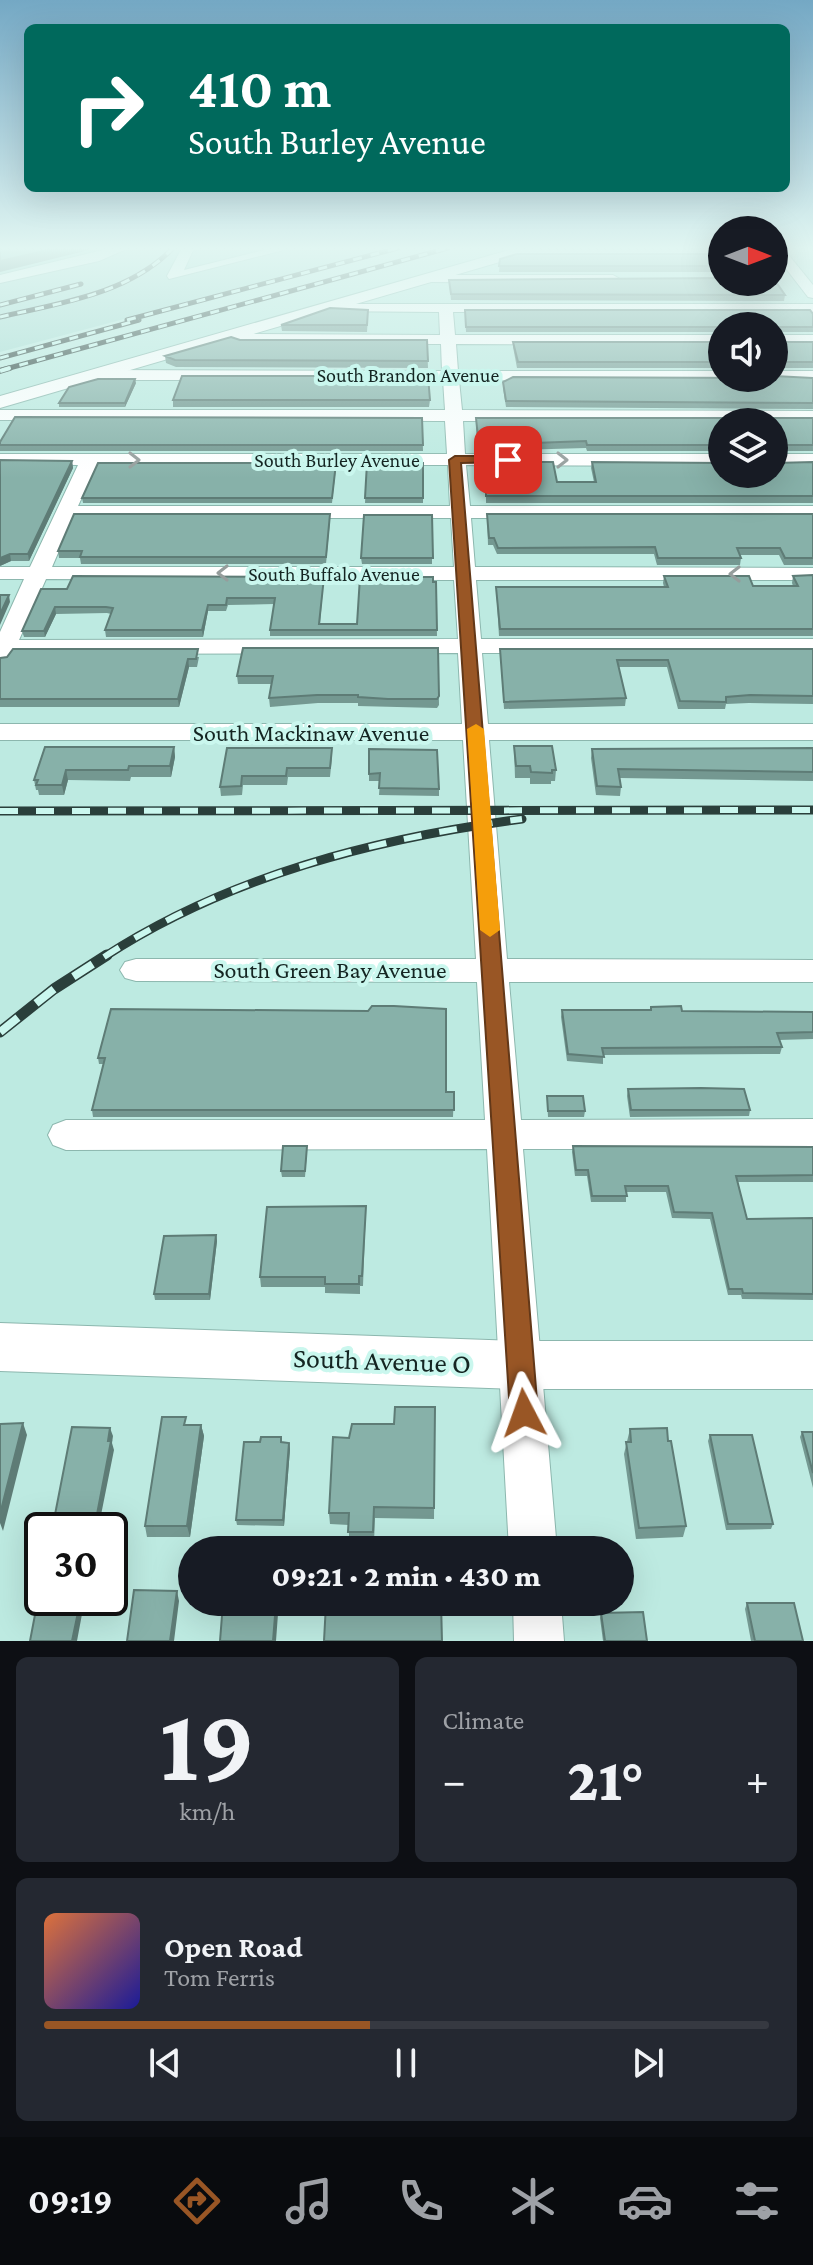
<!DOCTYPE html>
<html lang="en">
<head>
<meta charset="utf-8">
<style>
	body { margin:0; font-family:"Crimson Pro",serif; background:#242831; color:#f1f3f6; height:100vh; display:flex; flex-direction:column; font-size:30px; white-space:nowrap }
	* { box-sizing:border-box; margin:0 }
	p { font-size:26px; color:#9ea1a6 }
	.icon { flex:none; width:44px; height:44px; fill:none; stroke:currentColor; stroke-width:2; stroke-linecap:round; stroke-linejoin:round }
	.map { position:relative; height:1641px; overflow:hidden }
	.drawer { display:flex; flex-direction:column; gap:16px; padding:16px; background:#0d0f14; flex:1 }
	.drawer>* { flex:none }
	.banner { position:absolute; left:24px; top:24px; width:766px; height:168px; border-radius:12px; box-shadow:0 8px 32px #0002; background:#00695c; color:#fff; overflow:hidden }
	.needle { width:52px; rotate:90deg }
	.tools { position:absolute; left:708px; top:216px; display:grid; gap:16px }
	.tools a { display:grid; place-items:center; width:80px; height:80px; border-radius:50%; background:#171b24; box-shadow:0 8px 32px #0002; font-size:40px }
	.speed { position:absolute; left:24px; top:1512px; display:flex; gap:16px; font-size:40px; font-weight:700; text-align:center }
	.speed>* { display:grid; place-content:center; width:104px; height:104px; border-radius:50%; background:#171b24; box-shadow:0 8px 32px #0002; line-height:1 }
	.speed .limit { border:4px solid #111; border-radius:12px; background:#fff; color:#111 }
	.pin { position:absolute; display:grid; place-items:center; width:68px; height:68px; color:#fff; margin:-34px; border-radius:16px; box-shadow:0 4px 12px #0006 }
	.me { position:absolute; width:88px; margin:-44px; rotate:356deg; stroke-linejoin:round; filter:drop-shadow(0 0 6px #0008) }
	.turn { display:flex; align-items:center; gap:28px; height:168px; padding:0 32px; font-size:36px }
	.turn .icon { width:104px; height:104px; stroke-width:2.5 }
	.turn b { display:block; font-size:56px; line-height:68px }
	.big { font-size:60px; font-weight:800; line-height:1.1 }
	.drawer .card { flex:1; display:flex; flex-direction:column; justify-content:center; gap:12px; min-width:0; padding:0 28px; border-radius:12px; background:#242831 }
	.drawer .dial { align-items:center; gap:0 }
	.dial b { font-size:104px; line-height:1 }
	.song { display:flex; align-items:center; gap:24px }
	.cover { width:96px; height:96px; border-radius:12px; background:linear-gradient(135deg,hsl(20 70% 55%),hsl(240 70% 35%)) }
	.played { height:8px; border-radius:4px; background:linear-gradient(90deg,#995625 45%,#363941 45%) }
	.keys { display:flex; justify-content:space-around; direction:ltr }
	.heat { display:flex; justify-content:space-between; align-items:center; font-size:44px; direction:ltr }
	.drawer .tiles { flex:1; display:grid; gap:16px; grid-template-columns:1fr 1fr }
	.card:last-child { grid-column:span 2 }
	.trip { position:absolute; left:178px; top:1536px; width:456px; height:80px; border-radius:40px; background:#171b24; box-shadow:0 8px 32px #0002; font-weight:800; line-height:80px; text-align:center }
	.menu { display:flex; height:128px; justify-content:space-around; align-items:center; background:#090b0e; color:#9ea1a6 }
	.menu .icon { width:56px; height:56px }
	.menu .selected { color:#995625 }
	.menu b { font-size:36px; color:#f1f3f6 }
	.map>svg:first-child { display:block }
</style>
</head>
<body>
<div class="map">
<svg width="813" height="1641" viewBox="0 0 813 1641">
	<rect width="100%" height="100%" fill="#bdeae1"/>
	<path fill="#a8dcd3" d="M0,248H392L0,352Z"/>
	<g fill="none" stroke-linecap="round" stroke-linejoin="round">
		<defs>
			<path id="minor" d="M111,248H129L99,261L0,283V275Z
				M182,248H194L184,270L272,248H292L169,279L167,276Z
				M774,248H783L813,285V298L808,297L774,253Z
				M512,250H722V258L507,257V251Z
				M426,275H613L620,279L613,283L421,282L419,279Z
				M326,304H813V312H453L455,335H722V345L456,344L458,371H722V378H729L722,381L459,380L462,410L813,411V421H463L465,454H722V466L466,465L470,506H813V518H471L475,567L813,568V580H476L481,639H813V653H482L488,724H813V740H489L507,959L813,960V982H509L521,1120L813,1119V1149H523L557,1550H509L487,1149L66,1150L53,1145L48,1135L53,1125L66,1120H485L477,982L136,981L125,978L120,970L125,962L136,959H476L463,740H0V724H462L458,653L13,654L8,662L0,664V632L24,579H0V567H30L78,465L0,464V454H447L445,421L0,420V410H445L443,380H94L86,375L94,370L442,371L441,344H241L219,336L227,331L241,334L440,335L439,312L321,311V305ZM97,465H448L450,506H78ZM73,518H451L454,567H52ZM46,579L454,580L458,639L19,640Z
				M774,335H813V345H774Z
				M774,371H813V381L768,379L774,378Z
				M774,454H813V466H774Z
				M513,1602H561L564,1641H514Z"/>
			<path id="major" d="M516,248H540L537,251L0,408V396Z
				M0,1323L520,1341H813V1389H520L0,1371Z"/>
		</defs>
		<use href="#minor" stroke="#8cb7ae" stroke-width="2"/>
		<use href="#major" stroke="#8cb7ae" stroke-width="2"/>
		<use href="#minor" fill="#fff" fill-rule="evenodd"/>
		<use href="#major" fill="#fff" fill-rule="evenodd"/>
		<defs>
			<path id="rail-far3" d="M0,305L81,284
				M0,317C60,303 129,294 173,248
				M127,320L398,248
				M0,358L139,320
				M2,370L448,248"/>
			<path id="rail-far2" d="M0,371L10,368"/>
			<path id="rail-far1" d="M0,811L813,810
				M104,957C228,876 377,838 522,819"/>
			<path id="rail" d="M0,1032L54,989L107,955"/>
		</defs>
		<use href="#rail-far3" stroke="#2a3f3b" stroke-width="5"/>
		<use href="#rail-far2" stroke="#2a3f3b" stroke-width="6"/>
		<use href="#rail-far1" stroke="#2a3f3b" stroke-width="9"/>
		<use href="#rail" stroke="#2a3f3b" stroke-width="11"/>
		<use href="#rail-far3" stroke="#caf7ee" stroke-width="3" stroke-dasharray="9" stroke-linecap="butt"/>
		<use href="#rail-far2" stroke="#caf7ee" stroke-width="4" stroke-dasharray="11" stroke-linecap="butt"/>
		<use href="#rail-far1" stroke="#caf7ee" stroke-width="6" stroke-dasharray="18" stroke-linecap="butt"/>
		<use href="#rail" stroke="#caf7ee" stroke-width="8" stroke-dasharray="23" stroke-linecap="butt"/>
	</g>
	<path fill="#749891" d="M722,254V272H499L500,259Z
		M774,260L782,271L781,277H774Z
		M449,280L785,295L784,301L451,300Z
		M465,310L813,314V332H774L722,326V332H466Z
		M368,316L367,332L282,331L281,325Z
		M240,340H427L428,368L176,367L166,363L165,356Z
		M513,342H722V368H517L513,347Z
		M774,342H813V368H774Z
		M774,378H813V409L506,407L503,388V382Z
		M136,383L125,407H59V403Z
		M173,400H430L429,407H173Z
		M422,418L423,451H0V442Z
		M476,418H813V451H774L722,422V451H587L586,448L484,451L483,443H477Z
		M72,461L73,468L29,561H11L0,566Z
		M486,462L557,482H594L591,468L592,462H813V503H486Z
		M367,463H423V503H365Z
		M336,468L332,503H83L82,498Z
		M487,514H813V565H784L779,555H740L741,558L740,565H657L654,554H497L493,545H488Z
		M432,515V564H362L361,558Z
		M330,521L326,564H81L80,558H59L58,551Z
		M813,575V636H499L496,587H664L663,583L664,576L753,586H793L792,583L793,576Z
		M324,577L320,624H357L433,582H436L437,636H270V630L274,604L228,605L226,611H208L203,637H106L105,630L111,614L107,613L56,614L45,637H24L22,631L67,589Z
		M438,648L439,705L437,708L358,706V703H318L270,707L269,698L271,684H238L237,676Z
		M500,649H813V704L749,703L726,704L725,709H678L667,667H619L626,698L625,706L504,709Z
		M199,657L197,667H189L179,707H0V658Z
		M514,746L556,770L555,781H551V784H530V778H515Z
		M45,747H174L175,757L171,777H131L130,781L68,780L64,795H39L38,790H36L34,780Z
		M227,748L332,757L330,777H288L287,785H243L242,795L221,796L220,787Z
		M813,748V781L620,778L621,787L620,796L596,795L591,758L592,749Z
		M369,749L439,789V796L379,795L380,781H369Z
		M651,1007L682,1011L813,1012V1039L779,1040L782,1047L780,1054L603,1055V1064L567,1061L561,1017L562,1010H650Z
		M98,1058L454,1092L453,1117H93L92,1110L104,1064H99Z
		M628,1089L750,1110L749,1116L630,1117L627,1096Z
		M547,1096L585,1111L584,1117H548Z
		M573,1146L813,1147V1182H738L747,1219L813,1218V1300L742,1299L741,1295H728L710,1219L672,1218L666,1192H626V1202H591L587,1176H575L572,1152Z
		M307,1152L305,1177H282L281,1171Z
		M366,1206L363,1286H360V1294L325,1293V1287H261L260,1277Z
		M216,1235L217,1241L210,1300H155L154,1294Z
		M435,1407L434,1519L375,1518L374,1543H349V1525L330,1524L329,1513L349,1438L394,1424Z
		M188,1425H201L204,1436L190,1537H147L145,1526Z
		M630,1429L668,1441L686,1526L683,1537L636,1539L624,1454Z
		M802,1432H813V1488L800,1437Z
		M710,1435L773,1524L771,1529L726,1530L708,1441Z
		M281,1437L282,1443H289L290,1449L284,1526L237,1525L236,1520L260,1442Z
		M747,1603L803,1641H751L745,1609Z
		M601,1613L647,1641H603L600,1618Z"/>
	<path fill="#5e7c76" d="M56,248H88L89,250L0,272V261Z
		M135,379L136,383L125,407V403Z
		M72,461L73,468L29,561L28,554Z
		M10,554L11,561L0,566V558Z
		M9,595L10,602L0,625V614Z
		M208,605V611L203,637L202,630Z
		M55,607L56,614L45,637L44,631Z
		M188,659L189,667L179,707L178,699Z
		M174,747L175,757L171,777L170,766Z
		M66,770L68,780L64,795L62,785Z
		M216,1235L217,1241L210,1300L209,1294Z
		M23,1423L27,1435L3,1531L0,1523V1514Z
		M201,1425L204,1436L190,1537L187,1526Z
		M110,1428L113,1436L112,1443L114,1450L98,1530H94Z
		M289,1443L290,1449L284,1526L283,1520Z
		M177,1591L179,1601L174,1641H170Z
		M81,1598H85L77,1641H72Z
		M276,1603L278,1614L276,1641H273Z"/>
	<path fill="#87b1a9" stroke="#5e7c76" stroke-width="2" d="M0,248H56L0,261Z
		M517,254H722V266H499L500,259Z
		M774,260L782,271H774Z
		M722,278V282H774V279L785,295L451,294L449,280Z
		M330,308L368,310L367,325H281Z
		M465,310H810L813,314V327H466Z
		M231,337L240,340H427L428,361L175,360L165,356Z
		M513,342H722V362H518Z
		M774,342H813V362H775L774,365Z
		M182,376H428L430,400H173Z
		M774,376L813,378V403L506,401L503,382L513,377L774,378Z
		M98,379H135L125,403H59L69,387Z
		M15,417L422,418L423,445H0V442Z
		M476,418H813V445H775L774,446V422H722V445H587L586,441L484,445L483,437H478Z
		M774,457L775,463L813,462V496H486V462H553L557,482H596L592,462L722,463V474H774Z
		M0,460L72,461L28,554H10L0,558Z
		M98,463H336L332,498H82Z
		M367,463H423V498H365Z
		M74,514H330L326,557H80L82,551H58Z
		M487,514H813V558H785L780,548H737L741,558H658L655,547L498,548L494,538H489Z
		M364,515H432L433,558H361Z
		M813,575V629H500L496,587H668L664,576H749L753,586H798L793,576Z
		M73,576L324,577L319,624H357L360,577H433V582H436L437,630H270L275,598H227L226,605H208L202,630H105L113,608L106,607H55L44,631H22L41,589H67Z
		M0,595H9L0,614Z
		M243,648H438L439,696L437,699H388L358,697V695H317L269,698L273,676H237Z
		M13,649H198L196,659H188L178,699H0V658L7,657Z
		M500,649H813V696L750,695L726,697V702L680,701L668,660H617L626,698L504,702Z
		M514,746H552L556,770H552V773L531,772L530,766H516Z
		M45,747H174L170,766H129L128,770H66L62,785H36L38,780H34Z
		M227,748H332L330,768H287L286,776H242L241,786L220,787Z
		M813,748V772L618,769L621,787L597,786L592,749Z
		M369,749L437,750L439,789L379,788L380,773L369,774Z
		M372,1006H394L446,1009V1092H454V1110H92L105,1058H98L111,1009L368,1011Z
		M681,1006L682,1011L813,1012V1032L777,1033L782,1047L602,1048L604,1057L568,1054L562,1010H651V1007Z
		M701,1088L744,1089L750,1110H631L628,1089Z
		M547,1096H583L585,1111H548Z
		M283,1146H307L305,1171H281Z
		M573,1146L813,1147V1175L736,1176L747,1219L813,1218V1294L743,1293L742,1289H729L712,1213L674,1212L668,1186H625L627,1196H592L588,1170H576Z
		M366,1206L362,1276H359V1284H325V1277H260L267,1207Z
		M216,1235L209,1294H154L164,1236Z
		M395,1407H435L434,1508L374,1507L373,1532H348L349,1513H329L333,1437L349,1438L352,1424H394Z
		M162,1417H186L184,1425H201L187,1526H145Z
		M23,1423L0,1514V1424Z
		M72,1427L110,1428L108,1441H111L94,1530H52Z
		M667,1428L668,1441H671L686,1526L639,1528L626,1442H631L630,1429Z
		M802,1432H813V1473Z
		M710,1435H752L773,1524H728Z
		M261,1437H281V1442L289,1443L283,1520H236L244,1442H260Z
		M42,1578V1598H81L72,1641H30Z
		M134,1590L177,1591L170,1641H127Z
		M390,1602H441L442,1641H324L326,1604L390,1605Z
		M223,1603H276L273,1641H220Z
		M747,1603H794L803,1641H755Z
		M643,1612L647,1641H605L601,1613Z"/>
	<defs><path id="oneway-chevron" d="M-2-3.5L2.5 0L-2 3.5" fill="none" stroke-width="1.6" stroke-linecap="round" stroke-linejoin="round" transform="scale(2)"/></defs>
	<g stroke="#959d9c">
		<use href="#oneway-chevron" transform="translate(134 460)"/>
		<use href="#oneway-chevron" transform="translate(562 460)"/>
		<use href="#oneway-chevron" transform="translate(223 573) rotate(-180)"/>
		<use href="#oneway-chevron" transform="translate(735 574) rotate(-180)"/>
	</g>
	<linearGradient id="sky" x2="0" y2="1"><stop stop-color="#74a8c4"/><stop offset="0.52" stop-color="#e1f6f2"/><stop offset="1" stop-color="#e1f6f2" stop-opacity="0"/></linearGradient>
	<rect width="813" height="478" fill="url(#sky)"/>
	<path fill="#995625" stroke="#633818" stroke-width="2" d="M508,456L514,460L512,462L461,463L538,1413L534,1423L524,1427L514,1423L510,1413L449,460L455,456Z"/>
	<path fill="#f59e0b" d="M476,724L484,729L500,930L490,937L480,930L467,729Z"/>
	<g text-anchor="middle" stroke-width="8" stroke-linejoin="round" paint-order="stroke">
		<g font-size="20" fill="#142522" stroke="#caf7ee">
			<text x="408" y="382">South Brandon Avenue</text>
			<text x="337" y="467">South Burley Avenue</text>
			<text x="334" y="581">South Buffalo Avenue</text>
		</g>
		<g font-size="24" fill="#142522" stroke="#caf7ee">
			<text x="311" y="741">South Mackinaw Avenue</text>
			<text x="330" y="978">South Green Bay Avenue</text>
		</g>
		<g font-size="28" fill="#142522" stroke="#caf7ee">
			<text transform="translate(382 1360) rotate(2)" y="10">South Avenue O</text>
		</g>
	</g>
</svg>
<div class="tools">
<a><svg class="needle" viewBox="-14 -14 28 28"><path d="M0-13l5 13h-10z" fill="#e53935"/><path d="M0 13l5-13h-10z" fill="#9ea1a6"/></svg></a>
<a><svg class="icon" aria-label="sound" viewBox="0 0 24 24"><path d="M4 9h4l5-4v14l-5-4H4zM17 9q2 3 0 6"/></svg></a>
<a><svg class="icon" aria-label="layers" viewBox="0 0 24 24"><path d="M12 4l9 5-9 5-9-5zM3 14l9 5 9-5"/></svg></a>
</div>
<div class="speed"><div class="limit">30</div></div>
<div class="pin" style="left:508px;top:460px;background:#d93025"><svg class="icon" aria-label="arrive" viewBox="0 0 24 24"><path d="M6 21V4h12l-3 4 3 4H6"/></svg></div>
<svg class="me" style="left:524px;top:1413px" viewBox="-20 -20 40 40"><path d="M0-17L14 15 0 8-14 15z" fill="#995625" stroke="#fff" stroke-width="4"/></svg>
<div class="trip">09:21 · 2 min · 430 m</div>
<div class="banner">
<div class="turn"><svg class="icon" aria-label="right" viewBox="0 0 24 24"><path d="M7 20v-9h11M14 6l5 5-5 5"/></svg><div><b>410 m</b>South Burley Avenue</div></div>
</div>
</div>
<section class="drawer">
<div class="tiles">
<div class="card dial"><b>19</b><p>km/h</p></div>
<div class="card"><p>Climate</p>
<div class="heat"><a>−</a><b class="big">21°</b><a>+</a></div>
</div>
<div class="card">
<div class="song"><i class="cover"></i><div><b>Open Road</b><p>Tom Ferris</p></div></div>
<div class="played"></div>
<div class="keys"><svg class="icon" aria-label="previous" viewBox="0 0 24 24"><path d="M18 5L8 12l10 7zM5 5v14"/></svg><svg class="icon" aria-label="pause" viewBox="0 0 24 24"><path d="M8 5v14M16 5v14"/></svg><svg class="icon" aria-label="next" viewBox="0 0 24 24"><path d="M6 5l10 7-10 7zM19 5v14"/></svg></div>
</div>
</div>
</section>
<nav class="menu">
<b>09:19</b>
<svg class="icon selected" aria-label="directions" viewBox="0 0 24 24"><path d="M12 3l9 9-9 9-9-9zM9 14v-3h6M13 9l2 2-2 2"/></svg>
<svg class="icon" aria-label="music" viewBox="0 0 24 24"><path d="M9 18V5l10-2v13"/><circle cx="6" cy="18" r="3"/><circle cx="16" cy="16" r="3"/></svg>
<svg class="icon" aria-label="phone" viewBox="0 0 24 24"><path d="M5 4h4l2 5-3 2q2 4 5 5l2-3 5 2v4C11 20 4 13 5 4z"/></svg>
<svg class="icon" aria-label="climate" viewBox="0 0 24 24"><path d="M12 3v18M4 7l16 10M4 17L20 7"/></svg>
<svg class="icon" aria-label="car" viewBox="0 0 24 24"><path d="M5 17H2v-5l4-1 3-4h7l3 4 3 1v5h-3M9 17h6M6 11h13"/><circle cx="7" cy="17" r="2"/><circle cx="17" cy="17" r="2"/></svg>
<svg class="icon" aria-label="filters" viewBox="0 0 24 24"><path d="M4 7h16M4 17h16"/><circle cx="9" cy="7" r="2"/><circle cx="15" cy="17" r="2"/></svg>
</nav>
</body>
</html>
